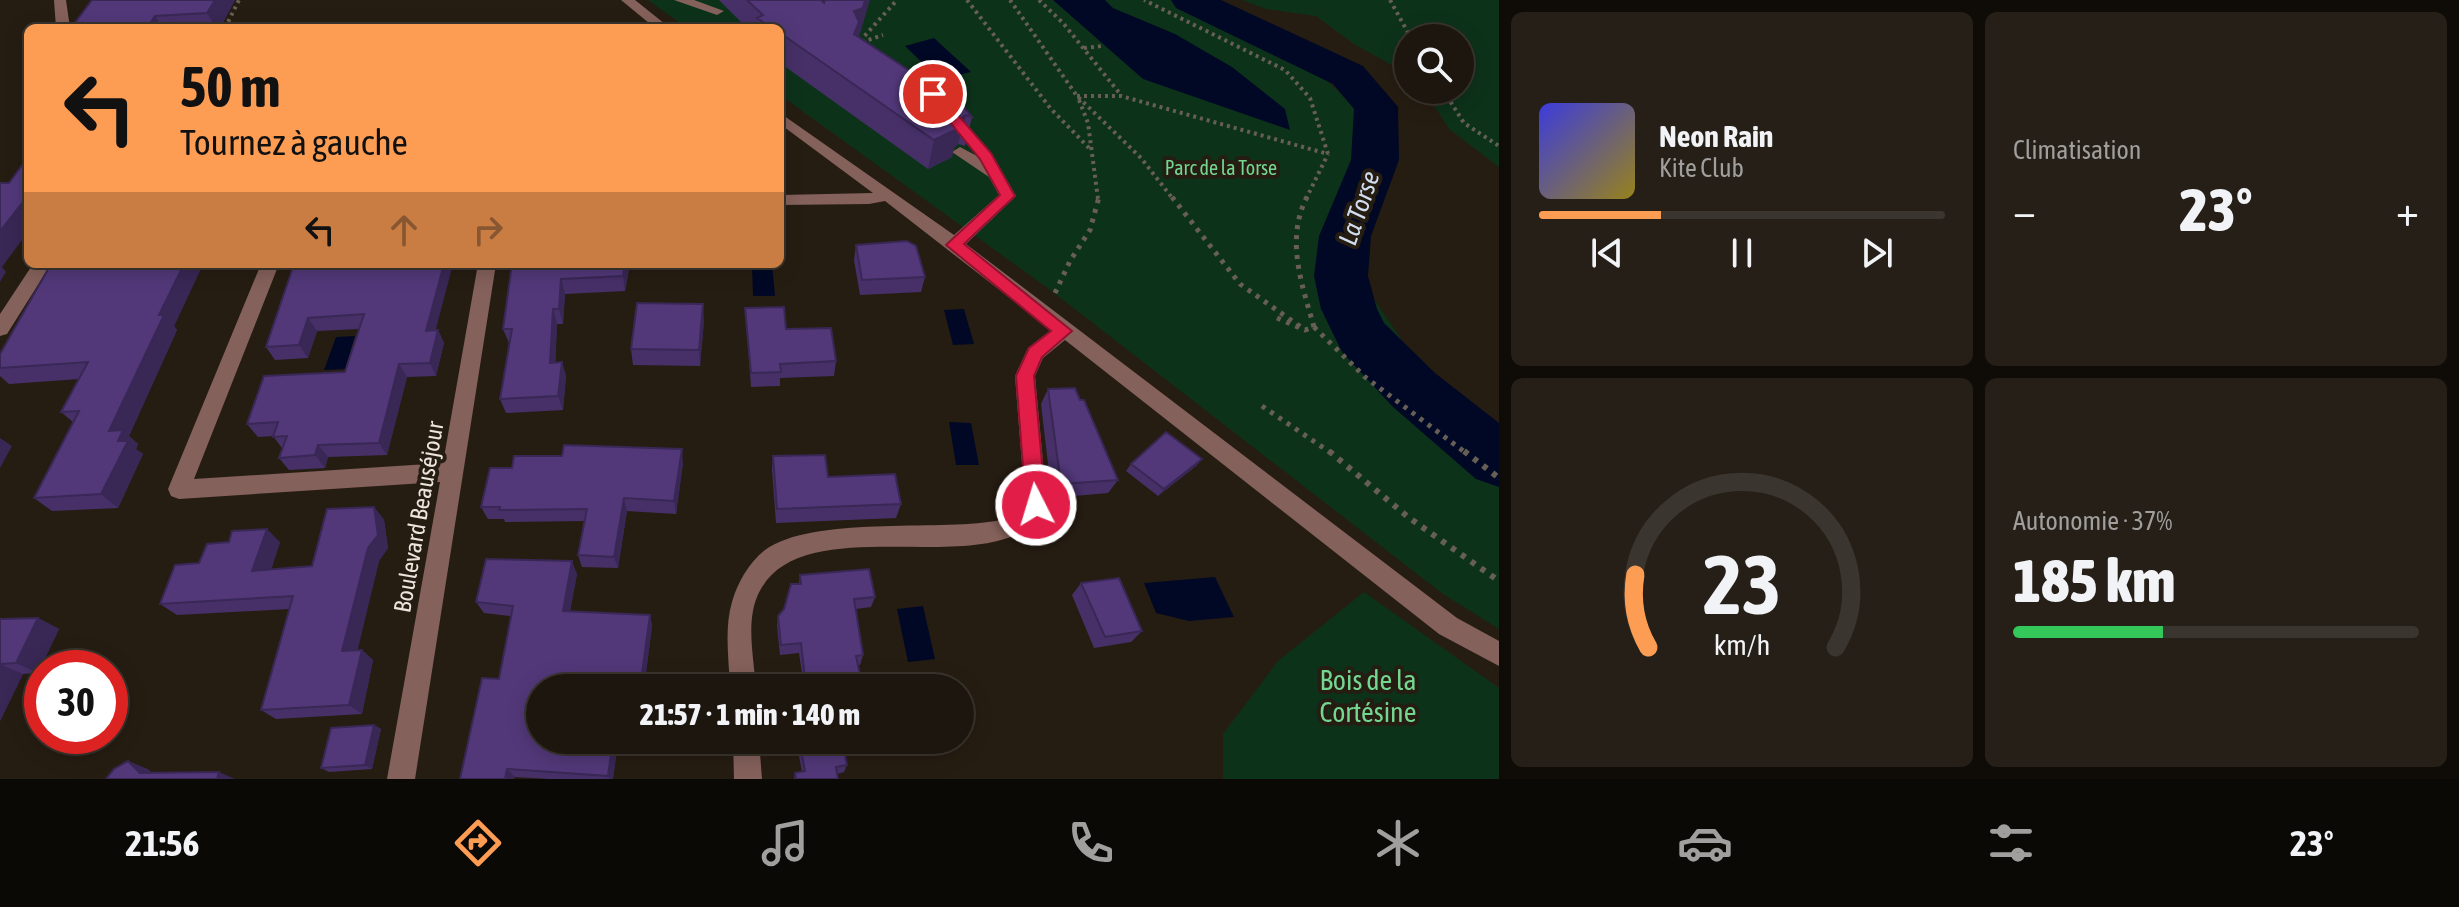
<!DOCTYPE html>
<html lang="fr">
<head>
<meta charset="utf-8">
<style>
	body { margin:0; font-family:"Asap Condensed",sans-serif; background:#251f17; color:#f1f3f6; height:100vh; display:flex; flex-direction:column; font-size:30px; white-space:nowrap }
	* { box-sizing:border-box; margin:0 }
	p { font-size:26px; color:#a09f9e }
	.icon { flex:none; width:44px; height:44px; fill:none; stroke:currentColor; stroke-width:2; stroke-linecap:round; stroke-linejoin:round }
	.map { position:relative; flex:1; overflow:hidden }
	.details { display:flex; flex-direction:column; gap:12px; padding:12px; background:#0f0c08; width:960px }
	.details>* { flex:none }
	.banner { position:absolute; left:24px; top:24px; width:760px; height:244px; border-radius:12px; box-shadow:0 4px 20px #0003,0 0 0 2px #3a352e; background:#fd9d54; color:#111; overflow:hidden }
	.fabs { position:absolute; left:1394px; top:24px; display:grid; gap:16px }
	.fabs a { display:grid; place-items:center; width:80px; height:80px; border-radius:50%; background:#1c160e; box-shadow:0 4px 20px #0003,0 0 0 2px #3a352e; font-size:40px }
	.speed { position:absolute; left:24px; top:650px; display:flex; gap:16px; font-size:40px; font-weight:700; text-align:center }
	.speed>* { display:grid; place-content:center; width:104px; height:104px; border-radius:50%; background:#1c160e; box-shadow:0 4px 20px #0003,0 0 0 2px #3a352e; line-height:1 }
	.speed .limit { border:12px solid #d22; background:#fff; color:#111 }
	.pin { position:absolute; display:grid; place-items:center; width:68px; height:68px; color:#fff; margin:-34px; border:4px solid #fff; border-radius:50%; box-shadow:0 2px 8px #0007 }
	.me { position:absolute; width:88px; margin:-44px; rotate:355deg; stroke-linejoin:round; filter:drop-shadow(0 0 6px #0008) }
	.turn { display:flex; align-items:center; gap:28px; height:168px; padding:0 24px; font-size:36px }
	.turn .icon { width:104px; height:104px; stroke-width:2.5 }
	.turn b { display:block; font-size:56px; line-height:68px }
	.lanes { display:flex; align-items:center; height:76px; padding:0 24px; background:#0003; justify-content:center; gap:40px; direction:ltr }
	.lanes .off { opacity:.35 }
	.big { font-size:60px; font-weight:800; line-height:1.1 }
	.details .widget { flex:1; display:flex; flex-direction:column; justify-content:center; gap:12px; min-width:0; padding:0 28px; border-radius:12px; background:#251f17 }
	.details .dial { align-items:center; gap:0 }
	.dial svg { height:208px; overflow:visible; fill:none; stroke:#3a352e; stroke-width:7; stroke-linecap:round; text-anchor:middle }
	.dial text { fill:#f1f3f6; stroke:none }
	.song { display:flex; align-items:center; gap:24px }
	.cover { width:96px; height:96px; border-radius:12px; background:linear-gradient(135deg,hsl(240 70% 55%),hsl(50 70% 35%)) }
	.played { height:8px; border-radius:4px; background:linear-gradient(90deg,#fd9d54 30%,#3a352e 30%) }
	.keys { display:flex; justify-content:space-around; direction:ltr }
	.heat { display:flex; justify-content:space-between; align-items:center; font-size:44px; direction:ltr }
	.charge { height:12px; border-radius:6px; background:linear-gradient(90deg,#34c759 37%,#3a352e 0) }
	.details .tiles { flex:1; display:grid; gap:12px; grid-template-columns:repeat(2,1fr) }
	.trip { position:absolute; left:526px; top:674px; width:448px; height:80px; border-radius:40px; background:#1c160e; box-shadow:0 4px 20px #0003,0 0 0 2px #3a352e; font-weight:800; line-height:80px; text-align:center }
	.tabs { display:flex; height:128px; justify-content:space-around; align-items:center; background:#0b0906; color:#a09f9e }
	.tabs .icon { width:56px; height:56px }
	.tabs .selected { color:#fd9d54 }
	.tabs b { font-size:36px; color:#f1f3f6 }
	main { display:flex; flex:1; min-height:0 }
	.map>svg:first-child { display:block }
</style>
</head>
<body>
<main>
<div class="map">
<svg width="1499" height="779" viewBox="0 0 1499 779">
	<rect width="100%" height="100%" fill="#261d12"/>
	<path fill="#0d321a" d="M648,0H1171L1283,41L1380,129L1375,160L1337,244L1434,388L1499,441V629L1443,594L1049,289L780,95V28H687Z
		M1242,0H1499V167L1449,129L1424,90H1460V38H1408V74L1354,44L1316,16L1266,9Z
		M1364,592L1499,688V779H1223V734L1278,661Z"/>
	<path fill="#000825" d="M1053,0H1105L1113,8L1175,34L1232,67L1285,109L1290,130L1143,79Z
		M934,38L971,72L940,80L905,46Z
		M752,264H772L775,296H753Z
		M964,309L974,344L953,345L944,310Z
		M355,336L345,369L324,370L336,337Z
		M949,422L971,423L979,465H956Z
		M1215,577L1234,617L1189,621L1156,613L1144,583Z
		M923,606L935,659L908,662L897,609Z"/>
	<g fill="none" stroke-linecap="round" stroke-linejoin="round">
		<path fill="#000825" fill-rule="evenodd" d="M1171,0H1221L1363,66L1398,107L1399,160L1371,236L1368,276L1377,309L1384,323L1435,373L1499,423V487L1476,479L1393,407L1342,352L1321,309L1314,276L1319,236L1351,160L1354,109L1333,84L1176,8Z"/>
		<path stroke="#675f55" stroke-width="4" stroke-dasharray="3 4" stroke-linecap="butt" d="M967,0L1051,109L1091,150
			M1010,0L1077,96L1141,158L1173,199
			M1039,0L1063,23L1121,95
			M1390,0L1411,38
			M225,28L239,0
			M860,41L897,0
			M862,42L883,35
			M1084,48L1102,46
			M1443,90L1464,123L1499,146
			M1077,96H1121L1328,154L1310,98L1285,70L1144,0
			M1079,100L1088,123L1098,199
			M1306,199L1328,154"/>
		<path stroke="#675f55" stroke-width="5" stroke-dasharray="4 6" stroke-linecap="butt" d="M1172,197L1240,284L1305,330
			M1055,293L1070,261L1090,230L1099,197
			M1277,318L1305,330L1314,327C1302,285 1285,239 1307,197
			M1314,327L1365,377L1466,453
			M1262,406L1331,453"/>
		<path stroke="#675f55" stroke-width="6" stroke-dasharray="5 7" stroke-linecap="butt" d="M1329,451L1408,517L1499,581
			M1464,451L1499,478"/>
		<path fill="#85615b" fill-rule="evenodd" d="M54,0H66L70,28H56Z
			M621,0H635L670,28H655Z
			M674,0H694L724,11L717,15Z
			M951,111L956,112L992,154L1016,196L966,244L1457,618L1499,641V666L1439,634L1065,340L1043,358L1035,376L1047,505C1006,593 798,498 757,597C746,624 754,660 756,688H730C729,660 724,629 732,602C737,584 749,562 765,550C812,516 936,531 996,521L1009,516L1025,502L1015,376L1028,348L1051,330L885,201L869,204L780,205V195L873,193L780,124V113L954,235L999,195L989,177L952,152L960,147L977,156L944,115Z
			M33,264H51L7,334L0,336V314Z
			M261,264H279L194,479L443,463L478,264H496L415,779H387L440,482L179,499L171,496L168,489Z
			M733,740H759L762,779H734Z"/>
	</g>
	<path fill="#473068" d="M92,0H235L220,28H71Z
		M719,0H821L859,37L972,117L965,146L958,144L954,148L952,157L928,169L780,63V28H747Z
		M856,245L925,277L921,292L860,295L854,260Z
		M51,264H203L174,326L177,330L129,436L138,444L136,449L143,454L118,508L52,511L34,498L73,422L61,412L79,379L9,384L0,376V354Z
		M294,264L438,330L444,343L436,376L407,377L387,455L328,457L325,468L289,470L279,458L282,448L273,436L258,437L247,424L345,372L359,329L317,331L308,358L275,360L266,347Z
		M512,264H630L625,291L565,294L563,324H557L555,362H562L566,376L563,410L506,413L500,399L509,343L503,329Z
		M745,308L786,329L836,361L834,376L780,378V386L751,387Z
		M704,320L700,366L633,365L631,349Z
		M1048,389L1118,480L1108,493L1052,498L1041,404Z
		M773,456L901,504L896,518L776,523L772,470Z
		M1202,459L1196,466L1158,496L1126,471L1131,464Z
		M683,463L676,514L627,511L618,568L582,567L578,555L584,521L505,522L504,519H488L481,507L512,468Z
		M374,507L384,520L388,548L379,561L357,650H362L373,660L362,714L276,719L261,710L289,609L177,615L160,604L199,563L280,542L271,570L312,566Z
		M577,574L570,611L650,615L652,626L644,688H540V740H625L624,743L618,741L613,779H550L515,777L460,779L499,679L511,616L484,613L476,602Z
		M800,575L875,597L871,607L856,609L863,655L860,665H858L861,679L857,688H804L799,653L780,655L777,626L778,616L784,609L799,584Z
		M1081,583L1142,631L1131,642L1094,648L1072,595Z
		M38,618L59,629L38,673L23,674L0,721V619Z
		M374,725L381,729L372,769L329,772L321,768Z
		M796,740H842L847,765L844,772L837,774L838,779H794L795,773L802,772Z"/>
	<path fill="#392755" d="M215,0H235L220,28H216L207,13Z
		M865,0H870L859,37L857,38L851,63L854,11Z
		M155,16L162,28H147Z
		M966,115L958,144L954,148L952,157L928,169L934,140Z
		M23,202L28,208V232L2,267L6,272L0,282V231Z
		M184,264H203L174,326L177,330L129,436L138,444L136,449L143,454L118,508L101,494L109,431L159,315Z
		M444,264H453L432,344L426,331Z
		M625,264H630L625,291L623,276Z
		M561,279L565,294L563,324L559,309Z
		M703,304L704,320L700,366L699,350Z
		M553,309L557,324L555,377L550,363Z
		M308,318L317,331L308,358L299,345Z
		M438,330L444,343L436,376L430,363Z
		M562,362L566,376L563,410L558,396Z
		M399,364L407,377L387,455L379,443Z
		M0,438L12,446L0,468Z
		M318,445L328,457L325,468L315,455Z
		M682,449L683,463L676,514L674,501Z
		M1202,459L1196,466L1158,496L1164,489Z
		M624,498L627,511L618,568L614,557Z
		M374,507L384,520L388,548L379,561L355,661L342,651L368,548Z
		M267,529L280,542L266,583L252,571Z
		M572,561L577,574L568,622L563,611Z
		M650,615L652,626L644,688H640Z
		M38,618L59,629L38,673L16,663Z
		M362,650L373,660L362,714L349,705Z
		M0,664L23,674L0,721Z
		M374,725L381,729L372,769L365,765Z
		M613,740H618V741L613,779H610L608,776Z
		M128,761L148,769L159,779L140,773Z
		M507,769L515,777L514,779H505Z
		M219,772L235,779H217Z"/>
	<path fill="#523879" stroke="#392755" stroke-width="2" d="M92,0H215L207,13L155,16L147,28H71Z
		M747,0H821L824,3L825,0H865L863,8L854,11L859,22L854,34L963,106L972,117L966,115L956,122L959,128L934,140L780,33V28H772L757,18L763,15Z
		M28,157V202H23L0,231V183H9Z
		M907,241L916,246L925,277L862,280L856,245Z
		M51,264H184L159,315H164L109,431L123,430L118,441H128L101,494L34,498L79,411L61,412L88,362L0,368V354Z
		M294,264H444L426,331L438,330L430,363L399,364L379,443L318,445L315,455L279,458L287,436L273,437L278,422L247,424L264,376L345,372L364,314L308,318L299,345L266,347Z
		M512,264H625L623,276L561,279L559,309H553L550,363L562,362L558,396L500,399L512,329H503Z
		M637,303L703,304L699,350L631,349Z
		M784,307L786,329L831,328L836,361L780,364L781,372L751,373L745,308Z
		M1075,388L1080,400H1084L1118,480L1061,484L1048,389Z
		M1166,432L1202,459L1164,489L1131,464Z
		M564,445L682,449L674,501L624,498L614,557L578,555L587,509L499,510L500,507H481L490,468H512L514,456H562Z
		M825,455L828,477L895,474L901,504L777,509L773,456Z
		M374,507L378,535L368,548L342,651L362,650L349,705L261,710L293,596L160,604L175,565L199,563L207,544L229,542L232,531L267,529L252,571L312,566L327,509Z
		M486,559L572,561L563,611L650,615L640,688H540V740H613L608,776L507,769L505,779H460L482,678L499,679L513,606L476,602Z
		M869,569L875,597L854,599L863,655L856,656L861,679L830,681L831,688H806L801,643L781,645L778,616L784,609L791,584H801L800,575Z
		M1119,578L1142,631L1105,637L1081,583Z
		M38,618L16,663L0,664V619Z
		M374,725L365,765L321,768L331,728Z
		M799,740H842L847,765L836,767L838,779H796L795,773L805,771Z
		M128,761L140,773L219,772L217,779H106L114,769Z"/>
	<path fill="#e11d48" stroke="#92132f" stroke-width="2" d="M933,90L938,92L991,153L1015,196L964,244L1072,331L1042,357L1034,376L1046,505L1043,511L1036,513L1029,511L1026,505L1016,376L1029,348L1051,331L946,245L1000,195L980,159L927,94Z"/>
	<g text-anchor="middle" stroke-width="8" stroke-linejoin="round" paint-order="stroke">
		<g font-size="20" fill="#73d791" stroke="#261d12">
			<text x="1221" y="175">Parc de la Torse</text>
		</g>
		<g font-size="24" fill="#ece5de" stroke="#261d12">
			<text transform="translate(419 517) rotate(-80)" y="8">Boulevard Beauséjour</text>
		</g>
		<g font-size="26" font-style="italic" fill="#d1deef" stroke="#261d12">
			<text transform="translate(1359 208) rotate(-71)" y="9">La Torse</text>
		</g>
		<g font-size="28" fill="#73d791" stroke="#261d12">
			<text x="1368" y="690">Bois de la<tspan x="1368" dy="32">Cortésine</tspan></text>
		</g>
	</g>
</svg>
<div class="fabs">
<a><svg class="icon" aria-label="search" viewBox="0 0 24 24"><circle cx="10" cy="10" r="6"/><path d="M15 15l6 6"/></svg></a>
</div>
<div class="speed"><div class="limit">30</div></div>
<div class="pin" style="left:933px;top:94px;background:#d93025"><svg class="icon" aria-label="arrive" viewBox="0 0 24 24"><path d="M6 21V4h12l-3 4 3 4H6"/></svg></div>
<svg class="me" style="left:1036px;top:505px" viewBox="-20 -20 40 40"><circle r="17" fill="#e11d48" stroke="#fff" stroke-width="3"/><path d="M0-11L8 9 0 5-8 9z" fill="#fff"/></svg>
<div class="trip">21:57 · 1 min · 140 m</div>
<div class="banner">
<div class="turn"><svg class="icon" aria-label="left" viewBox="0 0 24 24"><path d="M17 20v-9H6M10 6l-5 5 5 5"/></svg><div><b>50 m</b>Tournez à gauche</div></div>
<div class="lanes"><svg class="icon" aria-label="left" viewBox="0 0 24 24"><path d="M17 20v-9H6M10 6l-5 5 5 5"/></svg><svg class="icon off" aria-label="ahead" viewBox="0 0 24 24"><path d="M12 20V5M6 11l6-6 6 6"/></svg><svg class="icon off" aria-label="right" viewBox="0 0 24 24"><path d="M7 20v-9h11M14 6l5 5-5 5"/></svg></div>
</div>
</div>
<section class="details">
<div class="tiles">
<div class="widget">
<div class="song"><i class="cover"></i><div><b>Neon Rain</b><p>Kite Club</p></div></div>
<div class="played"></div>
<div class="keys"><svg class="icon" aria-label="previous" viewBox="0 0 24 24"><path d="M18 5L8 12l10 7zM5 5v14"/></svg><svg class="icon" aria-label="pause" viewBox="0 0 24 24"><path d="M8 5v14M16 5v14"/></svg><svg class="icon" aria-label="next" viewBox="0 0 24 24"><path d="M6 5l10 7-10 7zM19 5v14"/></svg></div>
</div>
<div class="widget"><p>Climatisation</p>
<div class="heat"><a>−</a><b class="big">23°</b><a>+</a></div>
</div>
<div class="widget dial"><svg viewBox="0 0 100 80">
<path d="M14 69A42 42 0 1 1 86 69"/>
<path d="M14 69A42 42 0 0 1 9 41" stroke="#fd9d54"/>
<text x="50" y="56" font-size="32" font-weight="700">23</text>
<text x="50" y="72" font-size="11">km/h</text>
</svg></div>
<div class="widget"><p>Autonomie · 37%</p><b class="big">185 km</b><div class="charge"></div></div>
</div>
</section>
</main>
<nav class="tabs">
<b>21:56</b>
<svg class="icon selected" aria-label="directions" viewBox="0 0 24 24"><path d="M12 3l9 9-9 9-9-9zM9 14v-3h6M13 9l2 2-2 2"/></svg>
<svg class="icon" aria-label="music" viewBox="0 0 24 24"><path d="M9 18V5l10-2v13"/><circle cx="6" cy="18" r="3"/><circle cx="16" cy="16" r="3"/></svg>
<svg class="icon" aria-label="phone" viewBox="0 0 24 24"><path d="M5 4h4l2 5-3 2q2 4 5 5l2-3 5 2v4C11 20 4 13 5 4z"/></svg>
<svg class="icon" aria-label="climate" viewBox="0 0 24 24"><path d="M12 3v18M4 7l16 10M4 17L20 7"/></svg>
<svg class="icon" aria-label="car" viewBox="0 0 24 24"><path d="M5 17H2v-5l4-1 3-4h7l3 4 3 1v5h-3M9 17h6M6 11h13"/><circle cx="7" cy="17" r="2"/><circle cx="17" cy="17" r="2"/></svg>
<svg class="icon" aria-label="filters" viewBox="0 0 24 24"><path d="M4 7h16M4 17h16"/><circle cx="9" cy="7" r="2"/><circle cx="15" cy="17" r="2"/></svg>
<b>23°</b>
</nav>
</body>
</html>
